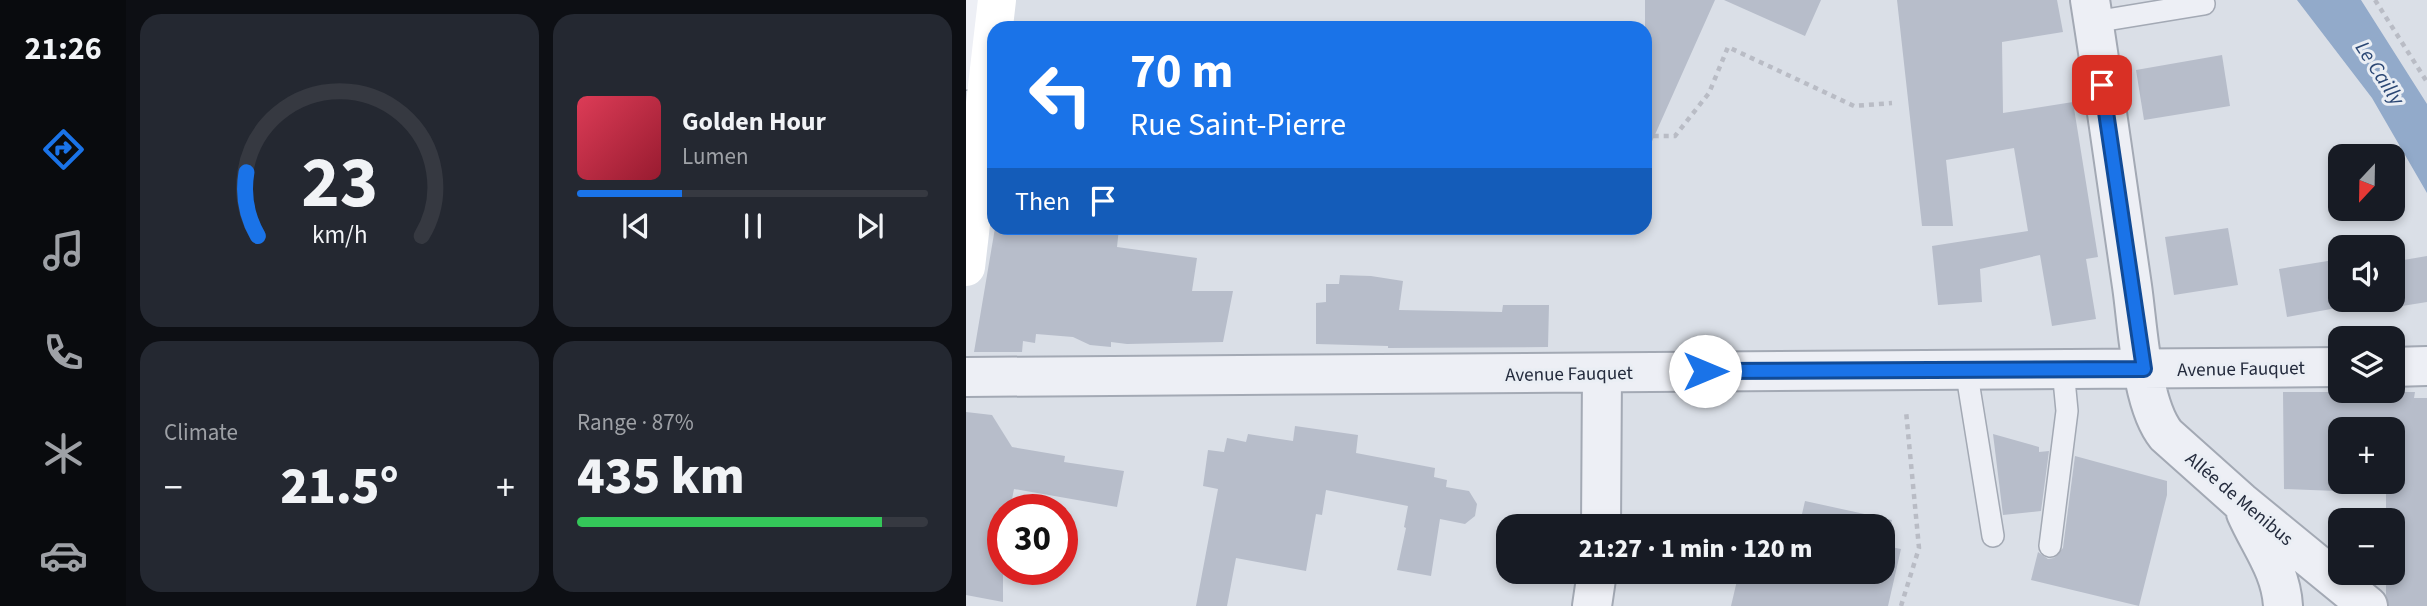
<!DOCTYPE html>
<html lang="en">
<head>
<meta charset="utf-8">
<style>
	body { margin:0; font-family:"Source Sans 3",sans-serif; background:#242831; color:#f1f3f6; height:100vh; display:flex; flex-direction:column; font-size:26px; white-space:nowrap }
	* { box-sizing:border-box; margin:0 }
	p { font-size:23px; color:#9ea1a6 }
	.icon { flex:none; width:38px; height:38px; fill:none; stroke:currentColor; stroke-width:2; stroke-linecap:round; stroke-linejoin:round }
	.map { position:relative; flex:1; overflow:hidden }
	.details { display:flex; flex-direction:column; gap:14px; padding:14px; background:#0d0f14; width:840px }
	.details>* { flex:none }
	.banner { position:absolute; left:21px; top:21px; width:665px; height:214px; border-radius:21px; box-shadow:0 4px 10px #0003; background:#1a73e8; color:#fff; overflow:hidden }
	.needle { width:46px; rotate:202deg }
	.controls { position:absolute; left:1362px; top:144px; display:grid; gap:14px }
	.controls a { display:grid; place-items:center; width:77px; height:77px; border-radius:14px; background:#171b24; box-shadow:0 4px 10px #0003; font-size:35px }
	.speed { position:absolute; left:21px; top:494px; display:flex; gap:14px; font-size:35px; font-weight:700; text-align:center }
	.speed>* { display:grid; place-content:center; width:91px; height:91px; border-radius:50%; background:#171b24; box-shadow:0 4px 10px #0003; line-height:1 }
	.speed .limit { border:10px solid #d22; background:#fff; color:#111 }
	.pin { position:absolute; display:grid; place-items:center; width:60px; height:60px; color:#fff; margin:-30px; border-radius:14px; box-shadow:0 4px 10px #0006 }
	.me { position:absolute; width:77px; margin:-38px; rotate:90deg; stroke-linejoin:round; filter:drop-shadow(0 0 5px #0008) }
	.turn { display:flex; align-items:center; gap:24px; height:147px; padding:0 28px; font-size:32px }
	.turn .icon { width:91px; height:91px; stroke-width:2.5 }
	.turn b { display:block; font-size:49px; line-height:60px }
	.then { display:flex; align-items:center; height:66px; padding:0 28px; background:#0003; gap:14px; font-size:26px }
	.big { font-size:52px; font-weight:800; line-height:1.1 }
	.details .tile { flex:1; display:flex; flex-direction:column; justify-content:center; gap:10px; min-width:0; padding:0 24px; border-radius:21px; background:#242831 }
	.details .dial { align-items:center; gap:0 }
	.dial svg { height:182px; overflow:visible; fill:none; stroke:#363941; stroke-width:7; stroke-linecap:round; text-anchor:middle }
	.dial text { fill:#f1f3f6; stroke:none }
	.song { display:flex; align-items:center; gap:21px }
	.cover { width:84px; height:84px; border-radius:10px; background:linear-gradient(135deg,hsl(350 70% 55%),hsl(350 70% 35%)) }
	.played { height:7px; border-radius:4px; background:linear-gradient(90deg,#1a73e8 30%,#363941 30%) }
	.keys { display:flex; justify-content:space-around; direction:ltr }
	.heat { display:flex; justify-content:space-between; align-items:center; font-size:38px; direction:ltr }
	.charge { height:10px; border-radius:5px; background:linear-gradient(90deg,#34c759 87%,#363941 0) }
	.details .tiles { flex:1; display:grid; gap:14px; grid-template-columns:repeat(2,1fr) }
	.trip { position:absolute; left:530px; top:514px; width:399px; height:70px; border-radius:21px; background:#171b24; box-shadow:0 4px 10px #0003; font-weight:800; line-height:70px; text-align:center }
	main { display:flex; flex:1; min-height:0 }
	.tab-bar { display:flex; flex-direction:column; width:126px; justify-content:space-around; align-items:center; background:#090b0e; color:#9ea1a6 }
	.tab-bar .icon { width:49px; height:49px }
	.tab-bar .on { color:#1a73e8 }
	.tab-bar b { font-size:32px; color:#f1f3f6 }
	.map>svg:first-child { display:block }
</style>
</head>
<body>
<main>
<nav class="tab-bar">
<b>21:26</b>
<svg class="icon on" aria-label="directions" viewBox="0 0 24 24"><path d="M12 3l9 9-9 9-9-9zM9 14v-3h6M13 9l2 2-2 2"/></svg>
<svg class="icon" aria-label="music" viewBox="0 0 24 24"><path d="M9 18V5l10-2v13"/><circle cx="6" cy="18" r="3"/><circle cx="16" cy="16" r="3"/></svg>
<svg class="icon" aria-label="phone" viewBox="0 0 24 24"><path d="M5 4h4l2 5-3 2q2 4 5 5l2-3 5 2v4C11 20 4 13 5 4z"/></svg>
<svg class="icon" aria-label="climate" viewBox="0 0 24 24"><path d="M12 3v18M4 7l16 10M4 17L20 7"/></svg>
<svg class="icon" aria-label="car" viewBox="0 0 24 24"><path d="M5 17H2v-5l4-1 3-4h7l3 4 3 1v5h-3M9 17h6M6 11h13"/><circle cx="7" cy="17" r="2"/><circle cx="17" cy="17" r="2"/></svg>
</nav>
<section class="details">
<div class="tiles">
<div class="tile dial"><svg viewBox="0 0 100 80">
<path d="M14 69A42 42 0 1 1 86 69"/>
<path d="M14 69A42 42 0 0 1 9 41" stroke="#1a73e8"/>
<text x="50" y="56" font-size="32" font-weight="700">23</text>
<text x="50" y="72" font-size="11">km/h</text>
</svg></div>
<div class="tile">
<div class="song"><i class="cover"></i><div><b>Golden Hour</b><p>Lumen</p></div></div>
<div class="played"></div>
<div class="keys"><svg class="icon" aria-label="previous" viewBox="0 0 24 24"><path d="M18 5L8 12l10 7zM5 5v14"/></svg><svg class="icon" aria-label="pause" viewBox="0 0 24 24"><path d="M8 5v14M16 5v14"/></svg><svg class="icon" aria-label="next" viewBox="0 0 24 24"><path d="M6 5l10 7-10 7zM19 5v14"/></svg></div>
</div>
<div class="tile"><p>Climate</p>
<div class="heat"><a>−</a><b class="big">21.5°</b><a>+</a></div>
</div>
<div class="tile"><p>Range · 87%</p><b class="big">435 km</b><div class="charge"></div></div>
</div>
</section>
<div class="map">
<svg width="1461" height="606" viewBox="0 0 1461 606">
	<rect width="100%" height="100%" fill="#dadfe7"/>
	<path fill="#92aaca" d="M1331,0H1395L1461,104V193L1406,98Z"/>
	<path fill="#b7bdca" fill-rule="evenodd" d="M679,0H749L679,157Z
		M758,0H855L839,36Z
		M931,0H1091L1097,32L1036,42L1037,113L1107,102L1132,257L1120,259L1130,319L1086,326L1074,255L1014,269L1016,302L972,305L966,246L1062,231L1048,148L980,160L987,226H956Z
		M1256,55L1264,106L1178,120L1170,70Z
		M29,228H153L151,247L231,258L226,291H267L257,342L161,344L145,342V347L124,345L107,337L70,334L69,343L57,341L56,352H8Z
		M1262,228L1272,285L1208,295L1199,237Z
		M1461,256V302L1411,310L1409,301L1321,317L1313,269L1374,259V299H1426V262Z
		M374,275L405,276L437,281L433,310L536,312L537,305H583L582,347L422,348V346L350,344V303L360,302V284H373Z
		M1317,392H1449L1448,398H1461V606H1423L1420,595V572H1426V520H1420V493L1318,489ZM1374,429H1426V481H1374Z
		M0,412L26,415L46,447L99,456L98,462L158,471L151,507L48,489L44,509H37V602L0,595Z
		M329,426L392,435L390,453L469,468L468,477L481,480L480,487L503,491L511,504L509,516L499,524L474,519L465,576L431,570L440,528L438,527L442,506L360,490L356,515L350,514L340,571L270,558L261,606H230L252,489L237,486L242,450L258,452L261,438L280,442L282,434L327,441Z
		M1027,434L1073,447V452L1083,451L1075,511L1037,515Z
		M1109,456L1201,481V495L1173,606L1065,580L1072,552L1082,559L1088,558L1097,548Z
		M839,501L926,520L920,546L935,549L922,606H765L773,572H917V527H833Z"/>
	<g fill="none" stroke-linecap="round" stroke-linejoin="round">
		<defs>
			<path id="lane" d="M1128,22L1238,4
				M0,79L10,0
				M1000,369L1027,536
				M1084,546L1101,411L1097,369"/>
			<path id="street" d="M1124,0C1139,95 1152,191 1166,286C1172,327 1175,404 1200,435L1275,502L1402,606
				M1426,367L1461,366
				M0,377L1374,367
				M1280,513C1294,545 1315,570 1317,606
				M635,527L636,373
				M626,606L631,572"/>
		</defs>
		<use href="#lane" stroke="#a3a9b4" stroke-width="24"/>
		<use href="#street" stroke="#a3a9b4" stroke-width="42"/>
		<path stroke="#b9bcc5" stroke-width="4.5" stroke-dasharray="5 5" stroke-linecap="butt" d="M1409,0L1461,82
			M679,131L688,136H709L743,93L762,47L888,106L926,103
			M935,606L953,548L940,411"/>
		<use href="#lane" stroke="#edeff5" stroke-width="21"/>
		<use href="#street" stroke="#edeff5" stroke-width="38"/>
		<path stroke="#fff" stroke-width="38" d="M0,267L31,0"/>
	</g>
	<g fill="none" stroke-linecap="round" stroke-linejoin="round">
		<defs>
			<path id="route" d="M739,371L1178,369L1136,85"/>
		</defs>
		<use href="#route" stroke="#114b97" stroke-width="18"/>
		<use href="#route" stroke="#1a73e8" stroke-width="12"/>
	</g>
	<g text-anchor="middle" stroke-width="6" stroke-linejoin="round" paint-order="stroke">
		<g font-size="19" fill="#242b3d" stroke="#eaeef4">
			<text transform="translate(1275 368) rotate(-1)" y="7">Avenue Fauquet</text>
			<text transform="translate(603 373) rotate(-1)" y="7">Avenue Fauquet</text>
			<text transform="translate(1274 498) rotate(40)" y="7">Allée de Menibus</text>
		</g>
		<g font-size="21" font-style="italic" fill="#2b4774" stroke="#eaeef4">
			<text transform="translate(1414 73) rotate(57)" y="7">Le Cailly</text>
		</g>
	</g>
</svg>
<div class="controls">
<a><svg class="needle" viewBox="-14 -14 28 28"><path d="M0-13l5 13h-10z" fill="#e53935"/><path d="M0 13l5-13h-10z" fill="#9ea1a6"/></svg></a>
<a><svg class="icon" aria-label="sound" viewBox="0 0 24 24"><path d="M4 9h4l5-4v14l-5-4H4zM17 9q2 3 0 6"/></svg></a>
<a><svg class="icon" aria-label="layers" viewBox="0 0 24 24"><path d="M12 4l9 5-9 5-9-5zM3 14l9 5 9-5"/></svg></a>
<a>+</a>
<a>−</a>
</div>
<div class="speed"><div class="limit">30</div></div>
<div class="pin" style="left:1136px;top:85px;background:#d93025"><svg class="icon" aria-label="arrive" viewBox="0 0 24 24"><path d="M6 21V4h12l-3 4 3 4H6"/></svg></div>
<svg class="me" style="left:739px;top:371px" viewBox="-20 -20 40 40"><circle r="19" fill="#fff"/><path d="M0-13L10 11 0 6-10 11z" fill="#1a73e8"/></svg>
<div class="trip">21:27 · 1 min · 120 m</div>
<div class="banner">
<div class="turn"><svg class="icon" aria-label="left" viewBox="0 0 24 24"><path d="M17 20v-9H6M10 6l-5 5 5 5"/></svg><div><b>70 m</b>Rue Saint-Pierre</div></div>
<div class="then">Then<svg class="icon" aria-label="arrive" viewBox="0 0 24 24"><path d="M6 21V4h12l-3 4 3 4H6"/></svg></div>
</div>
</div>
</main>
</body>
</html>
